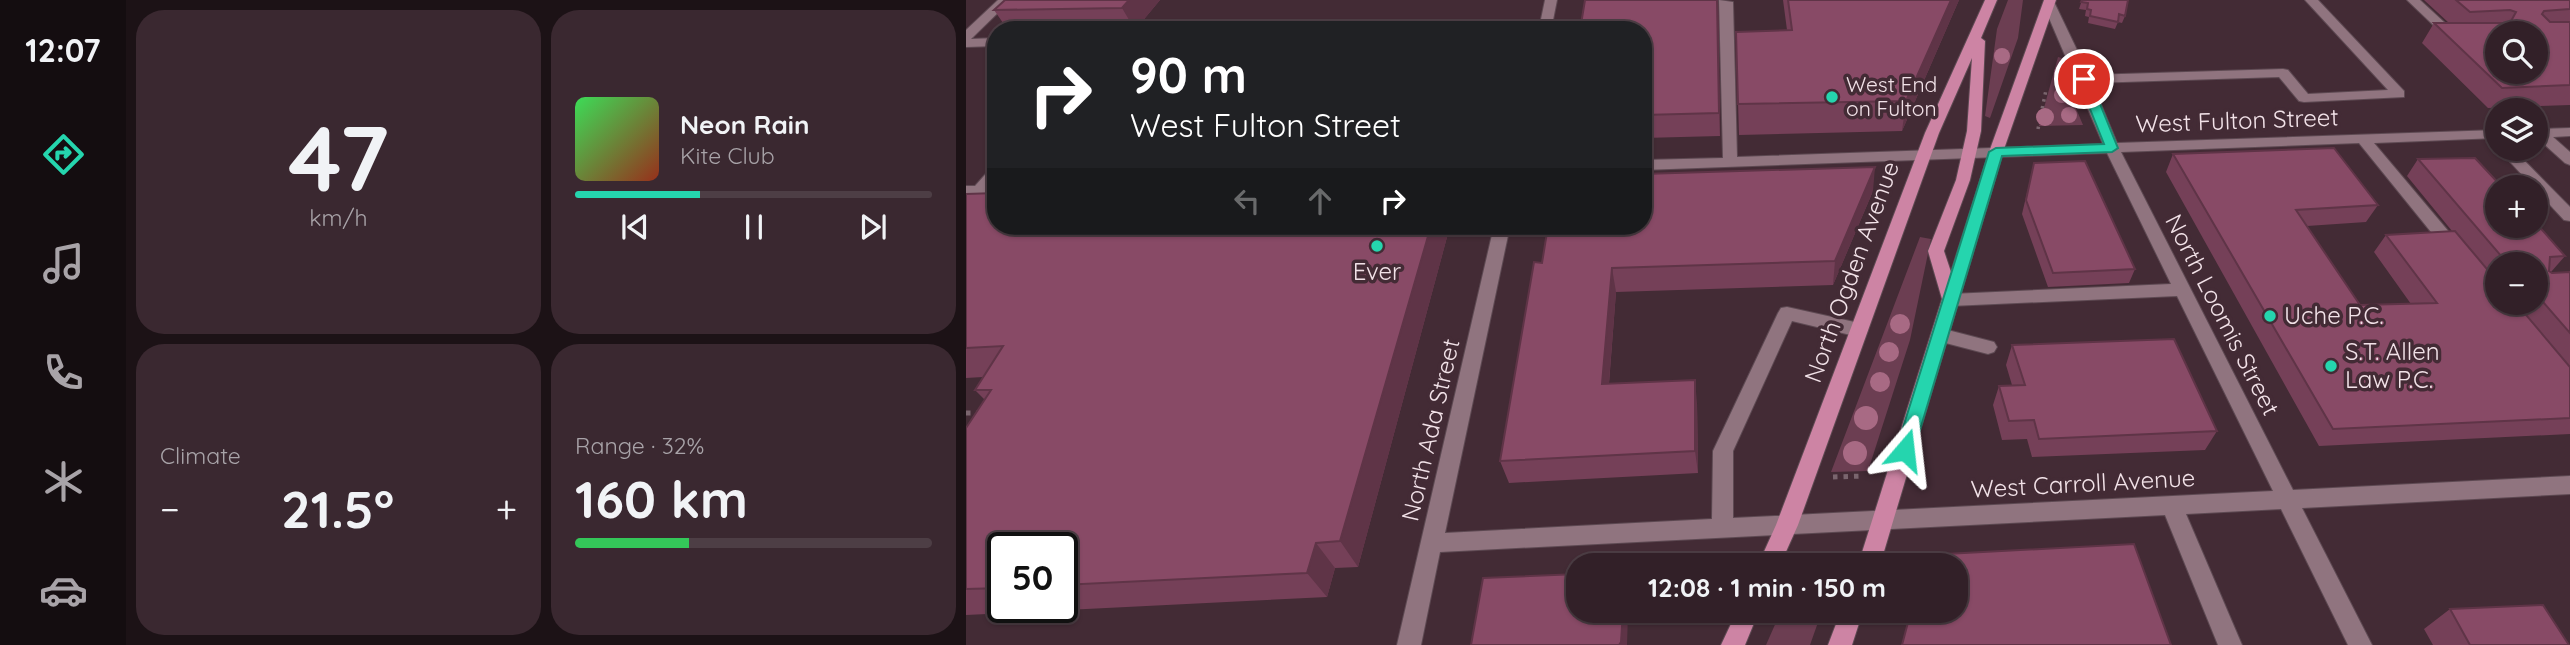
<!DOCTYPE html>
<html lang="en">
<head>
<meta charset="utf-8">
<style>
	body { margin:0; font-family:Quicksand,sans-serif; background:#3a2830; color:#f1f3f6; height:100vh; display:flex; flex-direction:column; font-size:26px; white-space:nowrap }
	* { box-sizing:border-box; margin:0 }
	p { font-size:23px; color:#a8a3a8 }
	.icon { flex:none; width:38px; height:38px; fill:none; stroke:currentColor; stroke-width:2; stroke-linecap:round; stroke-linejoin:round }
	.map { position:relative; flex:1; overflow:hidden }
	.sheet { display:flex; flex-direction:column; gap:10px; padding:10px; background:#1c1216; width:840px }
	.sheet>* { flex:none }
	.hud { position:absolute; left:21px; top:21px; width:665px; height:214px; border-radius:28px; box-shadow:0 2px 5px #0004,0 0 0 2px #4d3e45; background:#202124; color:#fff; overflow:hidden }
	.tools { position:absolute; left:1519px; top:21px; display:grid; gap:14px }
	.tools a { display:grid; place-items:center; width:63px; height:63px; border-radius:50%; background:#322028; box-shadow:0 2px 5px #0004,0 0 0 2px #4d3e45; font-size:35px }
	.speed { position:absolute; left:21px; top:532px; display:flex; gap:14px; font-size:35px; font-weight:700; text-align:center }
	.speed>* { display:grid; place-content:center; width:91px; height:91px; border-radius:50%; background:#322028; box-shadow:0 2px 5px #0004,0 0 0 2px #4d3e45; line-height:1 }
	.speed .limit { border:4px solid #111; border-radius:10px; background:#fff; color:#111 }
	.pin { position:absolute; display:grid; place-items:center; width:60px; height:60px; color:#fff; margin:-30px; border:4px solid #fff; border-radius:50%; box-shadow:0 2px 7px #0007 }
	.me { position:absolute; width:77px; margin:-38px; rotate:17deg; stroke-linejoin:round; filter:drop-shadow(0 0 5px #0008) }
	.turn { display:flex; align-items:center; gap:24px; height:147px; padding:0 28px; font-size:32px }
	.turn .icon { width:91px; height:91px; stroke-width:2.5 }
	.turn b { display:block; font-size:49px; line-height:60px }
	.lanes { display:flex; align-items:center; height:66px; padding:0 28px; background:#0003; justify-content:center; gap:35px; direction:ltr }
	.lanes .off { opacity:.35 }
	.big { font-size:52px; font-weight:700; line-height:1.1 }
	.sheet .tile { flex:1; display:flex; flex-direction:column; justify-content:center; gap:10px; min-width:0; padding:0 24px; border-radius:28px; background:#3a2830 }
	.sheet .dial { align-items:center; gap:0 }
	.dial b { font-size:91px; line-height:1 }
	.song { display:flex; align-items:center; gap:21px }
	.cover { width:84px; height:84px; border-radius:10px; background:linear-gradient(135deg,hsl(130 70% 55%),hsl(10 70% 35%)) }
	.played { height:7px; border-radius:4px; background:linear-gradient(90deg,#25d5ae 35%,#4d3e45 35%) }
	.keys { display:flex; justify-content:space-around; direction:ltr }
	.heat { display:flex; justify-content:space-between; align-items:center; font-size:38px; direction:ltr }
	.charge { height:10px; border-radius:5px; background:linear-gradient(90deg,#34c759 32%,#4d3e45 0) }
	.sheet .tiles { flex:1; display:grid; gap:10px; grid-template-columns:repeat(2,1fr) }
	.trip { position:absolute; left:600px; top:553px; width:402px; height:70px; border-radius:28px; background:#322028; box-shadow:0 2px 5px #0004,0 0 0 2px #4d3e45; font-weight:700; line-height:70px; text-align:center }
	main { display:flex; flex:1; min-height:0 }
	.menu { display:flex; flex-direction:column; width:126px; justify-content:space-around; align-items:center; background:#140d10; color:#a8a3a8 }
	.menu .icon { width:49px; height:49px }
	.menu .active { color:#25d5ae }
	.menu b { font-size:32px; color:#f1f3f6 }
	.map>svg:first-child { display:block }
</style>
</head>
<body>
<main>
<nav class="menu">
<b>12:07</b>
<svg class="icon active" aria-label="directions" viewBox="0 0 24 24"><path d="M12 3l9 9-9 9-9-9zM9 14v-3h6M13 9l2 2-2 2"/></svg>
<svg class="icon" aria-label="music" viewBox="0 0 24 24"><path d="M9 18V5l10-2v13"/><circle cx="6" cy="18" r="3"/><circle cx="16" cy="16" r="3"/></svg>
<svg class="icon" aria-label="phone" viewBox="0 0 24 24"><path d="M5 4h4l2 5-3 2q2 4 5 5l2-3 5 2v4C11 20 4 13 5 4z"/></svg>
<svg class="icon" aria-label="climate" viewBox="0 0 24 24"><path d="M12 3v18M4 7l16 10M4 17L20 7"/></svg>
<svg class="icon" aria-label="car" viewBox="0 0 24 24"><path d="M5 17H2v-5l4-1 3-4h7l3 4 3 1v5h-3M9 17h6M6 11h13"/><circle cx="7" cy="17" r="2"/><circle cx="17" cy="17" r="2"/></svg>
</nav>
<section class="sheet">
<div class="tiles">
<div class="tile dial"><b>47</b><p>km/h</p></div>
<div class="tile">
<div class="song"><i class="cover"></i><div><b>Neon Rain</b><p>Kite Club</p></div></div>
<div class="played"></div>
<div class="keys"><svg class="icon" aria-label="previous" viewBox="0 0 24 24"><path d="M18 5L8 12l10 7zM5 5v14"/></svg><svg class="icon" aria-label="pause" viewBox="0 0 24 24"><path d="M8 5v14M16 5v14"/></svg><svg class="icon" aria-label="next" viewBox="0 0 24 24"><path d="M6 5l10 7-10 7zM19 5v14"/></svg></div>
</div>
<div class="tile"><p>Climate</p>
<div class="heat"><a>−</a><b class="big">21.5°</b><a>+</a></div>
</div>
<div class="tile"><p>Range · 32%</p><b class="big">160 km</b><div class="charge"></div></div>
</div>
</section>
<div class="map">
<svg width="1604" height="645" viewBox="0 0 1604 645">
	<rect width="100%" height="100%" fill="#432b35"/>
	<path fill="#6c3e52" d="M1042,0H1057L1052,38L1024,118L1019,116L1031,29Z
		M1092,57L1099,59L1107,77L1101,87L1117,125L1073,126Z
		M954,237L965,239L944,340L902,471L865,472Z
		M815,611H856L844,645H800Z"/>
	<g fill="none" stroke-linecap="round" stroke-linejoin="round">
		<defs>
			<path id="minor" d="M32,0H45L5,39L30,38V46L0,47V30Z
				M579,0H591L585,30H492L498,26L574,24Z
				M753,0L767,2L771,157L1137,144L1077,4L1083,0L1089,4L1123,75L1317,69L1322,70L1342,94L1422,90L1339,0H1352L1438,91V97L1338,102L1333,101L1313,77L1126,83L1151,143L1531,130V138L1408,143L1494,245L1496,249L1488,255L1482,253L1393,143L1155,152L1327,490L1604,476V494L1336,508L1406,645H1382L1315,509L1220,514L1276,645H1252L1199,515L474,552L455,645H431L528,226H544L479,533L746,519L747,451L812,313L815,308L821,307L893,323L899,325L902,330L899,335L893,337L826,321L767,451V518L1307,491L1211,296L985,306L976,300L985,294L1205,284L1141,153L677,170V160L757,158Z
				M1441,0H1454L1491,34L1531,32L1535,33H1531V40L1484,41Z
				M1604,128V136L1587,137L1604,152V165L1599,163L1570,137V129Z
				M1532,149H1547L1604,207V221L1598,220Z
				M30,166V181L26,185H30V195L0,196V186H9L25,168Z
				M974,328L1028,342L1031,347L1028,352L1022,354L968,340L965,335L968,330Z"/>
			<path id="major" d="M1019,0H1031L1015,38L1019,41L1015,131L1004,180L978,251L985,272L1023,152L1078,0H1090L1037,152L914,565H892L976,299L962,251L990,180L1001,131L1006,58L973,133L832,525L814,565H792L810,525L959,133Z
				M771,611H793L779,645H755Z
				M875,611H897L886,645H862Z"/>
		</defs>
		<use href="#minor" stroke="#5d4952" stroke-width="2"/>
		<use href="#major" stroke="#5d4952" stroke-width="2"/>
		<path stroke="#7a656e" stroke-width="3.5" stroke-dasharray="2.5 4.5" stroke-linecap="butt" d="M1072,129L1080,90"/>
		<path stroke="#7a656e" stroke-width="5" stroke-dasharray="4.5 6" stroke-linecap="butt" d="M0,413H13
			M867,477L898,476"/>
		<use href="#minor" fill="#90747f" fill-rule="evenodd"/>
		<use href="#major" fill="#cd84a4" fill-rule="evenodd"/>
	</g>
	<g fill="#a86a84">
		<circle cx="1036" cy="56" r="8"/>
		<circle cx="1096" cy="73" r="8"/>
		<circle cx="1096" cy="95" r="8"/>
		<circle cx="1103" cy="115" r="8"/>
		<circle cx="1079" cy="117" r="9"/>
		<circle cx="934" cy="324" r="10"/>
		<circle cx="923" cy="352" r="10"/>
		<circle cx="914" cy="382" r="10"/>
		<circle cx="900" cy="418" r="12"/>
		<circle cx="889" cy="453" r="12"/>
	</g>
	<path fill="#754058" fill-rule="evenodd" d="M39,0H194L169,30H42L28,10Z
		M619,0H752L754,136L677,138V30Z
		M817,0H993L936,131L773,135L770,32L821,30Z
		M1116,0L1159,16L1156,23L1152,22L1149,29L1122,23L1123,17L1119,16L1120,10L1113,9Z
		M1458,0H1604V105L1522,108L1456,43L1468,23H1483Z
		M1207,154L1412,205L1400,222L1341,226L1394,305L1445,304L1408,252L1420,235L1486,231L1441,176L1452,159L1599,256L1585,272L1586,273L1604,272V434L1353,446L1200,172ZM1531,264H1570V303H1531Z
		M1068,163L1169,269L1163,283L1082,287L1056,214Z
		M907,191L867,285L650,292L643,384L731,403L732,473L543,483L534,461L576,263Z
		M0,194L484,226L392,567L369,568L361,597L0,615V428L19,400L9,390L17,377L0,378ZM37,548H96V607H37Z
		M1046,345L1251,431L1239,450L1066,457L1061,439L1036,440L1027,405L1033,386L1046,385L1040,365Z
		M1484,609L1603,645H1467L1458,629Z"/>
	<path fill="#5f3447" d="M163,0H194L169,30L156,8Z
		M751,0H752L754,136L753,113Z
		M985,0H993L936,131L940,101Z
		M909,167L907,191L867,285L869,261Z
		M465,226H484L392,567L374,541Z
		M646,268L650,292L641,407L636,384Z
		M729,380L731,403L732,473L729,451Z
		M350,543L369,568L361,597L341,573Z
		M657,611H662V614L661,645H653Z"/>
	<path fill="#884a66" stroke="#5f3447" stroke-width="2" fill-rule="evenodd" d="M39,0H163L156,8L28,10Z
		M619,0H751L753,113L677,115V30H614Z
		M822,0H985L940,101L772,104L770,32L826,30Z
		M1116,0H1162L1159,16L1153,14L1152,22L1124,16L1125,10L1121,9L1122,3L1115,2Z
		M1490,0H1604V9L1578,11L1576,14L1584,22H1604V85L1536,88L1468,23H1544L1550,12L1544,10L1504,12ZM1531,33H1570V72H1531Z
		M1368,148L1412,205L1330,210L1394,305L1471,303L1420,235L1489,231L1531,281V303H1550L1604,367V418L1367,429L1207,154Z
		M1509,158L1536,187H1531V226H1570V223L1599,256L1584,257L1583,271L1586,273L1604,272V333L1570,294V264H1542L1452,159Z
		M1119,161L1169,269L1087,273L1060,200L1068,163Z
		M909,167L869,261L646,268L636,384L729,380V451L534,461L568,262L576,263L582,226H677V174Z
		M30,193V226H465L374,541L350,543L341,573L96,585V548H37V588L0,589V428L25,390H9L37,346L0,348V194Z
		M1208,339L1251,431L1073,439L1068,420L1043,421L1033,386L1059,385L1046,345Z
		M1168,544L1205,645H936L945,611H990V565H958L961,555Z
		M612,574V611H657L655,642L653,645H505L517,578Z
		M1577,605L1603,645H1504L1484,609Z"/>
	<path fill="#25d5ae" stroke="#188a71" stroke-width="2" d="M1118,76L1124,79L1152,148L1146,152L1036,156L948,450L946,456L939,458L933,456L930,450L1023,152L1030,148L1138,144L1112,79Z"/>
	<g fill="#25d5ae" stroke="#432b35" stroke-width="2.5">
		<circle cx="866" cy="97" r="7"/>
		<circle cx="411" cy="246" r="7"/>
		<circle cx="1304" cy="316" r="7"/>
		<circle cx="1365" cy="366" r="7"/>
	</g>
	<g text-anchor="middle" stroke-width="7" stroke-linejoin="round" paint-order="stroke">
		<g font-size="21" fill="#f2e2e8" stroke="#432b35" text-anchor="start">
			<text x="880" y="92">West End<tspan x="880" dy="24">on Fulton</tspan></text>
		</g>
		<g font-size="24" fill="#f2e2e8" stroke="#432b35">
			<text transform="translate(1271 121) rotate(-2)" y="8">West Fulton Street</text>
			<text transform="translate(886 272) rotate(-70)" y="8">North Ogden Avenue</text>
			<text transform="translate(1256 315) rotate(63)" y="8">North Loomis Street</text>
			<text transform="translate(465 430) rotate(-77)" y="8">North Ada Street</text>
			<text transform="translate(1117 484) rotate(-3)" y="8">West Carroll Avenue</text>
		</g>
		<g font-size="24" fill="#f2e2e8" stroke="#432b35" text-anchor="start">
			<text x="411" y="280" text-anchor="middle">Ever</text>
			<text x="1318" y="324">Uche P.C.</text>
			<text x="1379" y="360">S.T. Allen<tspan x="1379" dy="28">Law P.C.</tspan></text>
		</g>
	</g>
</svg>
<div class="tools">
<a><svg class="icon" aria-label="search" viewBox="0 0 24 24"><circle cx="10" cy="10" r="6"/><path d="M15 15l6 6"/></svg></a>
<a><svg class="icon" aria-label="layers" viewBox="0 0 24 24"><path d="M12 4l9 5-9 5-9-5zM3 14l9 5 9-5"/></svg></a>
<a>+</a>
<a>−</a>
</div>
<div class="speed"><div class="limit">50</div></div>
<div class="pin" style="left:1118px;top:79px;background:#d93025"><svg class="icon" aria-label="arrive" viewBox="0 0 24 24"><path d="M6 21V4h12l-3 4 3 4H6"/></svg></div>
<svg class="me" style="left:939px;top:450px" viewBox="-20 -20 40 40"><path d="M0-17L14 15 0 8-14 15z" fill="#25d5ae" stroke="#fff" stroke-width="4"/></svg>
<div class="trip">12:08 · 1 min · 150 m</div>
<div class="hud">
<div class="turn"><svg class="icon" aria-label="right" viewBox="0 0 24 24"><path d="M7 20v-9h11M14 6l5 5-5 5"/></svg><div><b>90 m</b>West Fulton Street</div></div>
<div class="lanes"><svg class="icon off" aria-label="left" viewBox="0 0 24 24"><path d="M17 20v-9H6M10 6l-5 5 5 5"/></svg><svg class="icon off" aria-label="ahead" viewBox="0 0 24 24"><path d="M12 20V5M6 11l6-6 6 6"/></svg><svg class="icon" aria-label="right" viewBox="0 0 24 24"><path d="M7 20v-9h11M14 6l5 5-5 5"/></svg></div>
</div>
</div>
</main>
</body>
</html>
